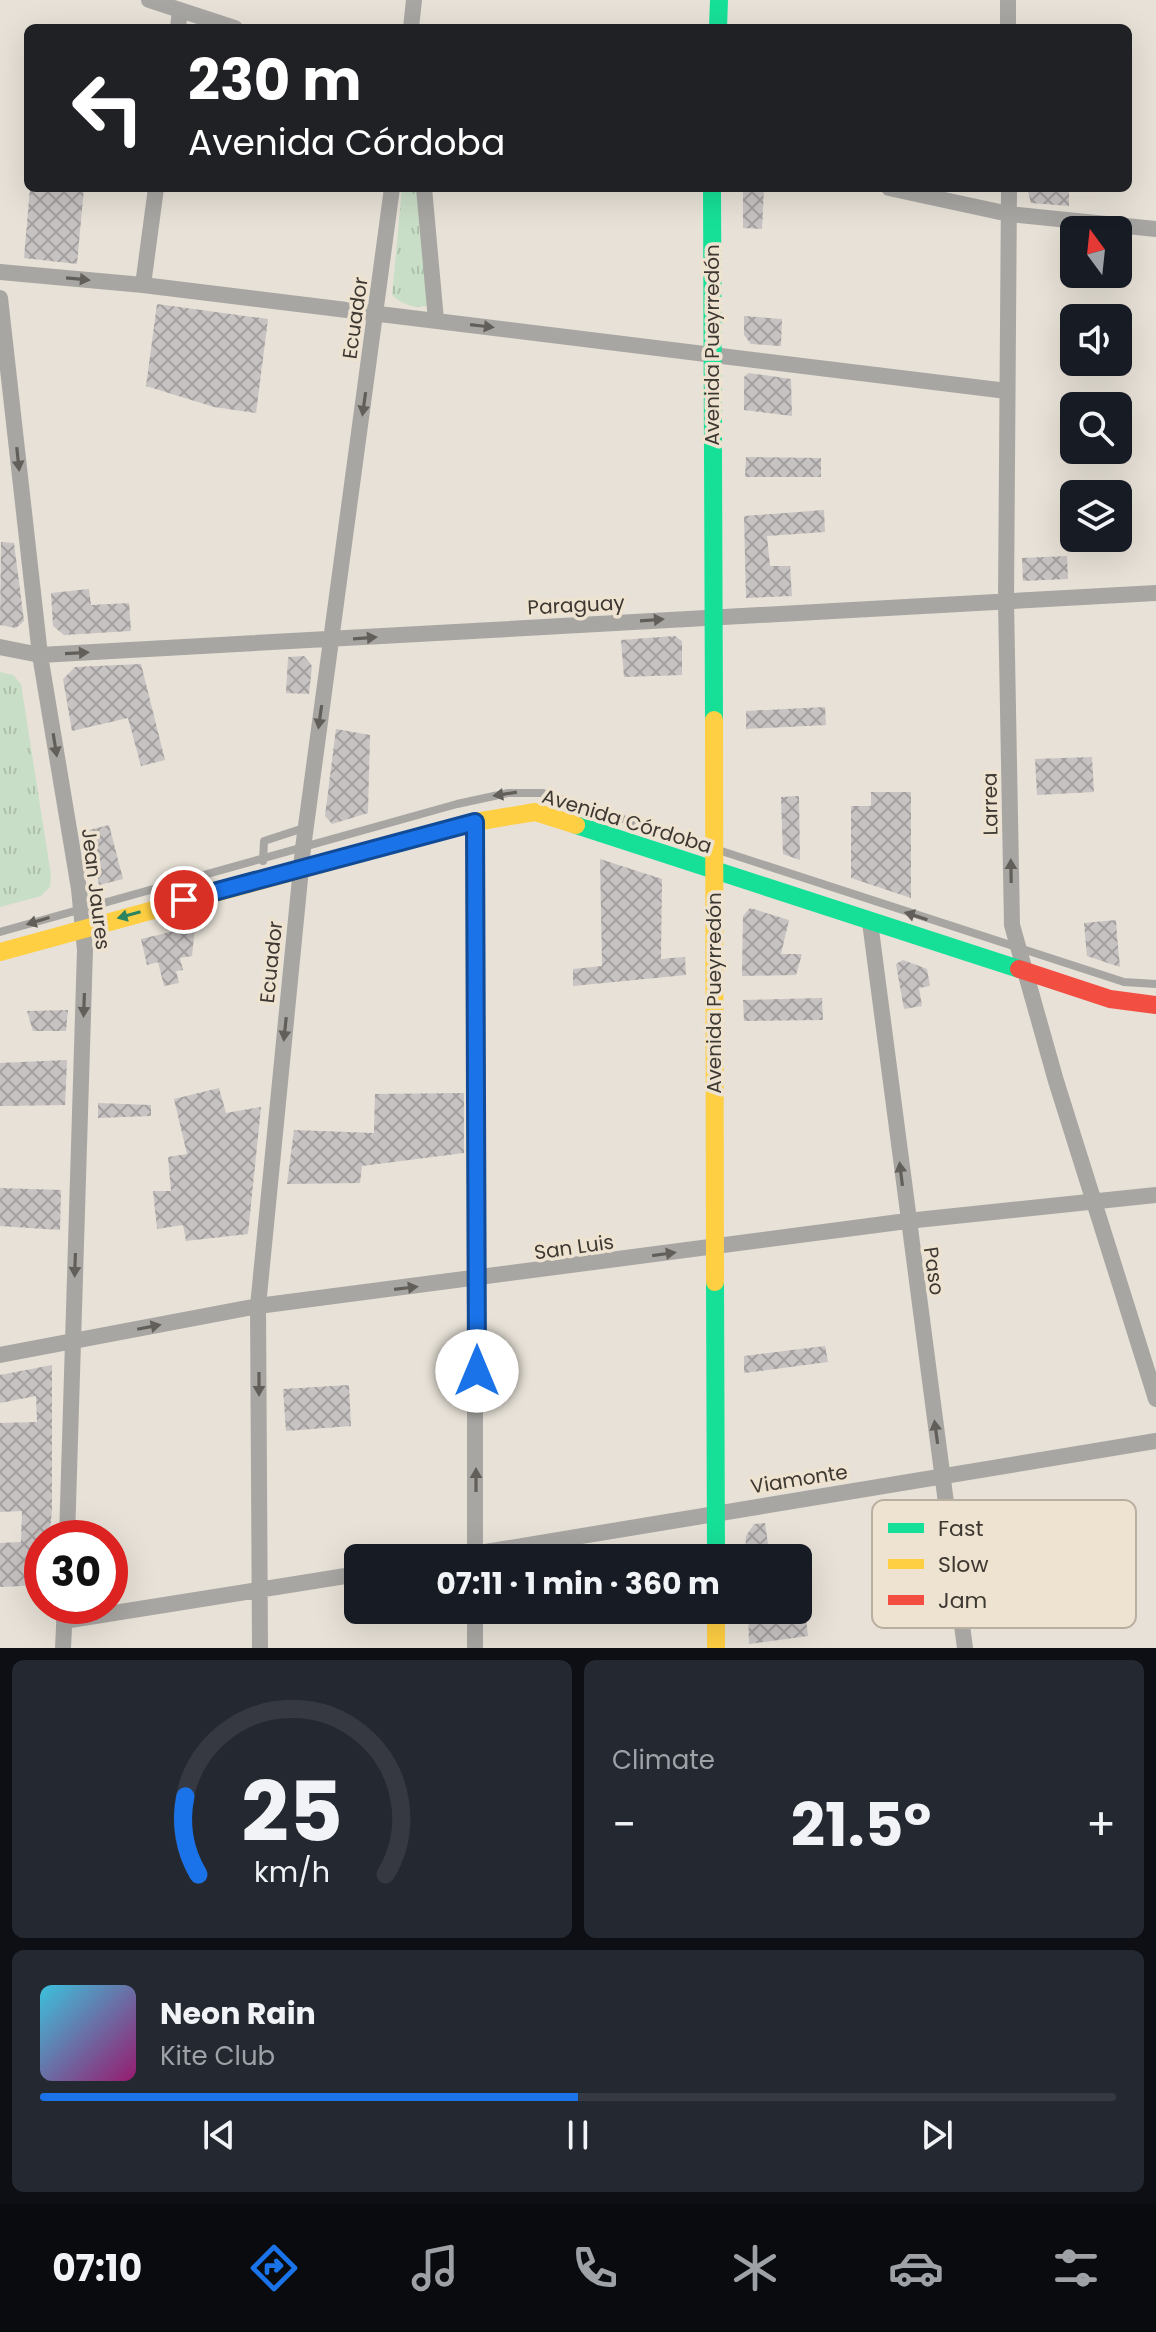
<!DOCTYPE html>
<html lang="en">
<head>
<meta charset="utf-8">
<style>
	body { margin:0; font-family:Poppins,sans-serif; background:#242831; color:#f1f3f6; height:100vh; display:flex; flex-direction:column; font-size:30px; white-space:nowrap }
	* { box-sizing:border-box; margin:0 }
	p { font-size:26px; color:#9ea1a6 }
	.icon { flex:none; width:44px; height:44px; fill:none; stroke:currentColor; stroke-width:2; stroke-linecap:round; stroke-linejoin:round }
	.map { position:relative; height:1648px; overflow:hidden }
	.panel { display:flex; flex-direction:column; gap:12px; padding:12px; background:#0d0f14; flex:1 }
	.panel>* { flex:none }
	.guide { position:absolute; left:24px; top:24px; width:1108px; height:168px; border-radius:12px; box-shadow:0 8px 32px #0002; background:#202124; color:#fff; overflow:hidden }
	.needle { width:52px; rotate:345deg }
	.buttons { position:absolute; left:1060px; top:216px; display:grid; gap:16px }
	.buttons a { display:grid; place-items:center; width:72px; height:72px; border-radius:12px; background:#171b24; box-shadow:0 8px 32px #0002; font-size:40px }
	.speed { position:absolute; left:24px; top:1520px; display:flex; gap:16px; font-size:40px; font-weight:700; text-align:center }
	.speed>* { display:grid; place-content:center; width:104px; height:104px; border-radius:50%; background:#171b24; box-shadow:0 8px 32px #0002; line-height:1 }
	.speed .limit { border:12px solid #d22; background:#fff; color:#111 }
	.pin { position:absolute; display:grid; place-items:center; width:68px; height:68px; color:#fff; margin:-34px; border:4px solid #fff; border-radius:50%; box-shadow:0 2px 8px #0007 }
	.me { position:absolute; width:88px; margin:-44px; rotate:0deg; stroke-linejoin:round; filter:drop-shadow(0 0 6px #0008) }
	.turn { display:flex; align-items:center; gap:28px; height:168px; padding:0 32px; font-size:36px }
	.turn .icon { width:104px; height:104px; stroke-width:2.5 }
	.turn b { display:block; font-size:56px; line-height:68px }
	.big { font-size:60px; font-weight:700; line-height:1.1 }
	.panel .widget { flex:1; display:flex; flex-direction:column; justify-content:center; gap:12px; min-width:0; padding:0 28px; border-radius:12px; background:#242831 }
	.panel .dial { align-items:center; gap:0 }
	.dial svg { height:208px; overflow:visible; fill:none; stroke:#363941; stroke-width:7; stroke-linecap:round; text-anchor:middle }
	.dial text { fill:#f1f3f6; stroke:none }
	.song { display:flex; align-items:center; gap:24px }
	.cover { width:96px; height:96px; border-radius:12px; background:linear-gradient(135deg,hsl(190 70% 55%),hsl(320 70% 35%)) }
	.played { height:8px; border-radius:4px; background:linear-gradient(90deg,#1a73e8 50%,#363941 50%) }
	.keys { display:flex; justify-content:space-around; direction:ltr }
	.heat { display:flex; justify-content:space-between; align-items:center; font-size:44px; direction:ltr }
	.panel .tiles { flex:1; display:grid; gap:12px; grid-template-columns:1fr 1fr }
	.widget:last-child { grid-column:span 2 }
	.trip { position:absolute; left:344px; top:1544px; width:468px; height:80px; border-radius:12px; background:#171b24; box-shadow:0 8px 32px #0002; font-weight:700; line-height:80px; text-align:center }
	.tabs { display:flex; height:128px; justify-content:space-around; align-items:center; background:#090b0e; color:#9ea1a6 }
	.tabs .icon { width:56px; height:56px }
	.tabs .selected { color:#1a73e8 }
	.tabs b { font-size:36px; color:#f1f3f6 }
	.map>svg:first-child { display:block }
</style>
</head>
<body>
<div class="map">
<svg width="1156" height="1648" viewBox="0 0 1156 1648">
	<defs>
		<pattern id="park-tufts" width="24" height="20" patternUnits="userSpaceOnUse" patternTransform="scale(2)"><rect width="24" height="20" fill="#c9dec7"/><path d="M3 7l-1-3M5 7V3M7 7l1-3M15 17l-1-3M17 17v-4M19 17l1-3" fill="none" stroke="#aebfab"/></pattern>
		<pattern id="building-cross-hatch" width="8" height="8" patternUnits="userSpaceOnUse" patternTransform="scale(2)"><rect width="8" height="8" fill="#c7c3c2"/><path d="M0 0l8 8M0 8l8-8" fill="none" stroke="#a39f9e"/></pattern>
	</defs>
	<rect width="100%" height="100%" fill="#e7e1d7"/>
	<path fill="url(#park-tufts)" d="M402,188H418L431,305C414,309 405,306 392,295Z
		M0,672L13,675L21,684L51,875L50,887L41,896L0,907Z"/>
	<path fill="url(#building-cross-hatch)" d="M30,188H84L77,264L24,258Z
		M743,188H764L762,229L743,228Z
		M1027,188H1069V206L1031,203Z
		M157,304L268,319L256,413L214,407L146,386Z
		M744,316L782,319L781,346L751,344L744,335Z
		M749,373L791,379L792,416L744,410V377Z
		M746,457L821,458V477H745Z
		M824,510L825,532L767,536L770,566H790L792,596L746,598L744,516Z
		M1,542L14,543L24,621L16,628L0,625Z
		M1067,556L1068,579L1023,581L1022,558Z
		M89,589L91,605L129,603L131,631L64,635L53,626L51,593Z
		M675,636L682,641V675L624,677L621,640Z
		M304,656L312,666L309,694L286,693L288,657Z
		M141,664L165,760L141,766L128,718L72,731L63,679L75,667Z
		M825,707L826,725L746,729V711Z
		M336,729L370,735L368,813L332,824L325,816Z
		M1092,757L1094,792L1037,795L1035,759Z
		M871,792H911V898L851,878V806H871Z
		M799,796L800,860L783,854L781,797Z
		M109,825L123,879L99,885L89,830Z
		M600,859L662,879L661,959L685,957L686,975L573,986V969L602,966Z
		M750,908L789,920L781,954H802L796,975L742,976L743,916Z
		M1116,920L1117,936L1120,967L1087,956L1084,923Z
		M195,926L192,956L180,958L183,970L176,971L179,983L164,986L158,962L147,965L141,939Z
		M903,960L927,969L930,986L919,988L922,1006L904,1009L896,964Z
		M822,998L823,1020L744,1021L743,1000Z
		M68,1010L66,1031H33L27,1011Z
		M67,1060L65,1105L0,1106V1063Z
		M219,1088L226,1113L261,1107L248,1234L186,1241L183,1225L157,1229L153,1191H171L168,1157L187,1154L174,1099Z
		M464,1093V1153L362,1166L360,1183L287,1184L294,1130L374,1133L375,1094Z
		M98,1103L151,1105V1116L98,1118Z
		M0,1188L61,1190L60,1230L0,1226Z
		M825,1346L828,1362L744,1373V1356Z
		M52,1365V1510L49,1538H42V1585L0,1587V1543L21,1542L22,1511L0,1512V1423L37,1422L36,1396L0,1403V1375Z
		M349,1385L351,1426L286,1431L283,1389Z
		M765,1523L770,1558H745L746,1536L754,1524Z
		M748,1610H805L808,1636L749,1644Z"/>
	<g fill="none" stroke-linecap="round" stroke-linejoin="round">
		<path stroke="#a8a6a2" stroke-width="8" d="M263,861L264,841L304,828
			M0,932L457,804L508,793H543L1124,982L1156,984"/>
		<path stroke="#a8a6a2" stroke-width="16" d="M149,0L235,28
			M1008,0V28
			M178,28L180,10
			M411,28L414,0
			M424,188L436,320
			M889,188L1009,214L1156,229
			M1009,188L1006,601L1012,925L1056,1081L1156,1399
			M0,272L143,285L1007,391
			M143,285L156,188
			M0,298L40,655L79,889L85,950L67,1538
			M0,647L40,655L1156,593
			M475,822V1558
			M870,922L965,1648
			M0,1355L258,1306L907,1221L1156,1195
			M449,1558L1156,1441
			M64,1621L358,1574
			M63,1648L65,1606
			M260,1648L258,1306L303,848L392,188
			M475,1648V1610"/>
		<path stroke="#16e098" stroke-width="18" d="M718,28L719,0
			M712,188L714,720
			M576,825L1019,969
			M715,1282L716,1558"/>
		<path stroke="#ffcf43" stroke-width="18" d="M714,720L715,1282
			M0,952L475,822L535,812L576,825
			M716,1610V1648"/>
		<path stroke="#f24e42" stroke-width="18" d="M1019,969L1110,999L1156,1005"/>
	</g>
	<defs><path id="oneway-solid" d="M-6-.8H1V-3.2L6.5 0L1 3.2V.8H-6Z" transform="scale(2)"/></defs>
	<g fill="#625e59">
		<use href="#oneway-solid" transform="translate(78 279) rotate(5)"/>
		<use href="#oneway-solid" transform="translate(482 326) rotate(7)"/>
		<use href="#oneway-solid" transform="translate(364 404) rotate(98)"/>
		<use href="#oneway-solid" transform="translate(18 459) rotate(84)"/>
		<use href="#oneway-solid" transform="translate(652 620) rotate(-4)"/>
		<use href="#oneway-solid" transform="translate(365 638) rotate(-4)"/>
		<use href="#oneway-solid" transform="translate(77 653) rotate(-3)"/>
		<use href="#oneway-solid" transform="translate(320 717) rotate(98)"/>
		<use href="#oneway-solid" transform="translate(55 745) rotate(81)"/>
		<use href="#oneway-solid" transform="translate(505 794) rotate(171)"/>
		<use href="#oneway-solid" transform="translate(1011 871) rotate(-91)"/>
		<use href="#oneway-solid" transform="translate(916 916) rotate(-162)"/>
		<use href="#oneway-solid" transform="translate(38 921) rotate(163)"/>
		<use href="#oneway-solid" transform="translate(84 1005) rotate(92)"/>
		<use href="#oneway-solid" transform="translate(285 1029) rotate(96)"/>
		<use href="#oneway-solid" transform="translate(901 1174) rotate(-97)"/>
		<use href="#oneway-solid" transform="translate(664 1254) rotate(-8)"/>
		<use href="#oneway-solid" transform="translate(75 1265) rotate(92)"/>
		<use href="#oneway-solid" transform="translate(406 1288) rotate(-7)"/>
		<use href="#oneway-solid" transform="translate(149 1327) rotate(-11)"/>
		<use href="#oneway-solid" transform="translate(259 1384) rotate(90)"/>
		<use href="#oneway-solid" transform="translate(936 1432) rotate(-98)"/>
		<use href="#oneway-solid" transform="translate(476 1480) rotate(-90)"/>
	</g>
	<use fill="#2b845f" href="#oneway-solid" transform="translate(129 915) rotate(164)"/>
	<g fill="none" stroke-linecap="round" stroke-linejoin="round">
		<defs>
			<path id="route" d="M184,900L475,822L477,1371"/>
		</defs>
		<use href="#route" stroke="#114b97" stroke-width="20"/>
		<use href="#route" stroke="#1a73e8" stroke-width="14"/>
	</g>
	<g text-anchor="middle" stroke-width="7" stroke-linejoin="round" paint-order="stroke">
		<g font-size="20" fill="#3d3831" stroke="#eee2d0">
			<text transform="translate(355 318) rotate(-82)" y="7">Ecuador</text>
			<text transform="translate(712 345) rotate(-90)" y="7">Avenida Pueyrredón</text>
			<text transform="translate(576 605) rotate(-3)" y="7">Paraguay</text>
			<text transform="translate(990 804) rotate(-91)" y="7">Larrea</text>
			<text transform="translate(627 821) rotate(17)" y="7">Avenida Córdoba</text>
			<text transform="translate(96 889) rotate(83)" y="7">Jean Jaures</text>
			<text transform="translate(271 962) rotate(-84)" y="7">Ecuador</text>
			<text transform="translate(714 993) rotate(-90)" y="7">Avenida Pueyrredón</text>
			<text transform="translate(574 1247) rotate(-8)" y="7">San Luis</text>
			<text transform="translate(934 1271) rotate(82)" y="7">Paso</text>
			<text transform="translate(799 1479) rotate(-9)" y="7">Viamonte</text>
		</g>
	</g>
	<rect x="872" y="1500" width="264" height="128" rx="12" fill="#eee2d0" stroke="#b9afa0" stroke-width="2"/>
	<rect x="888" y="1523" width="36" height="10" fill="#16e098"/>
	<rect x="888" y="1559" width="36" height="10" fill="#ffcf43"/>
	<rect x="888" y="1595" width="36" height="10" fill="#f24e42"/>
	<g font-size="22" fill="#3d3831">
		<text x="938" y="1536">Fast</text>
		<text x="938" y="1572">Slow</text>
		<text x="938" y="1608">Jam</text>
	</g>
</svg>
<div class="buttons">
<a><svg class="needle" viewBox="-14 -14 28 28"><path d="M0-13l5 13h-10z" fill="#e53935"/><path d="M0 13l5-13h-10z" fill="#9ea1a6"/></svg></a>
<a><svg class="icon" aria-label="sound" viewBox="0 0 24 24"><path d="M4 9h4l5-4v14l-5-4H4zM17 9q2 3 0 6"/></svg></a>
<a><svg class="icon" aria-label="search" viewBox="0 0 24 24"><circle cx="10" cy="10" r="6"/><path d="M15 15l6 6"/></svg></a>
<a><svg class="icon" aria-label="layers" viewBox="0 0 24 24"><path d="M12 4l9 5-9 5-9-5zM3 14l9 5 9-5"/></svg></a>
</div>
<div class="speed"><div class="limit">30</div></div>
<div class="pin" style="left:184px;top:900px;background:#d93025"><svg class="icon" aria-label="arrive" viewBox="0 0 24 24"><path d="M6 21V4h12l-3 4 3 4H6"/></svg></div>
<svg class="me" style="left:477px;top:1371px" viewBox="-20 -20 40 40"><circle r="19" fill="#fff"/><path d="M0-13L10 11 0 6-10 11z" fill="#1a73e8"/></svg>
<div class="trip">07:11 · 1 min · 360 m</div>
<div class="guide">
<div class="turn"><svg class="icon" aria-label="left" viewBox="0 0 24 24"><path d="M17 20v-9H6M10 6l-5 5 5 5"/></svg><div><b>230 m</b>Avenida Córdoba</div></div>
</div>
</div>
<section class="panel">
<div class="tiles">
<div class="widget dial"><svg viewBox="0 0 100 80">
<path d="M14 69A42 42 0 1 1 86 69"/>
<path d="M14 69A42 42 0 0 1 9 39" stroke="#1a73e8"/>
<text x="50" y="56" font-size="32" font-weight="700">25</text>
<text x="50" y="72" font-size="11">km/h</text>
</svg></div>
<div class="widget"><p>Climate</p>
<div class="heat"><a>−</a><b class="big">21.5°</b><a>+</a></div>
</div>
<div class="widget">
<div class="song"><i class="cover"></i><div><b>Neon Rain</b><p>Kite Club</p></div></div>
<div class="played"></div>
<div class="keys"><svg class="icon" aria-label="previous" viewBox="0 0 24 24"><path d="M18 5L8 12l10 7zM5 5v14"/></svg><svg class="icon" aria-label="pause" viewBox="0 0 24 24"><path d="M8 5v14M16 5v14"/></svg><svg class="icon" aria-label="next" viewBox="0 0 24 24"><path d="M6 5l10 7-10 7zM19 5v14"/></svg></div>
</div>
</div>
</section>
<nav class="tabs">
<b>07:10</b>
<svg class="icon selected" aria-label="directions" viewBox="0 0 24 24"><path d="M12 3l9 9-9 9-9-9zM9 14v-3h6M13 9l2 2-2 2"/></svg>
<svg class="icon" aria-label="music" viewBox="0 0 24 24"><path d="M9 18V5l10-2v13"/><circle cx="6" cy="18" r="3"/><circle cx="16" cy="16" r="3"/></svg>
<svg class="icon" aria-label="phone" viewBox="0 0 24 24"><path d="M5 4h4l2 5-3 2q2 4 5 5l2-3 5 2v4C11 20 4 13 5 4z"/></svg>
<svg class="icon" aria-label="climate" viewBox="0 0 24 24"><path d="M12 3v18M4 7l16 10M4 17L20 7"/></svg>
<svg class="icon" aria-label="car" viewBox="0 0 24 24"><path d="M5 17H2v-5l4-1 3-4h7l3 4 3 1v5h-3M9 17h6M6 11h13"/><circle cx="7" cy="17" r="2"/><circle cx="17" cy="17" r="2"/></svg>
<svg class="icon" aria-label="filters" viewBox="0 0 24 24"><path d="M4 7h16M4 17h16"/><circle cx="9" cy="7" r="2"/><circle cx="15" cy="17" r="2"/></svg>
</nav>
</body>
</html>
